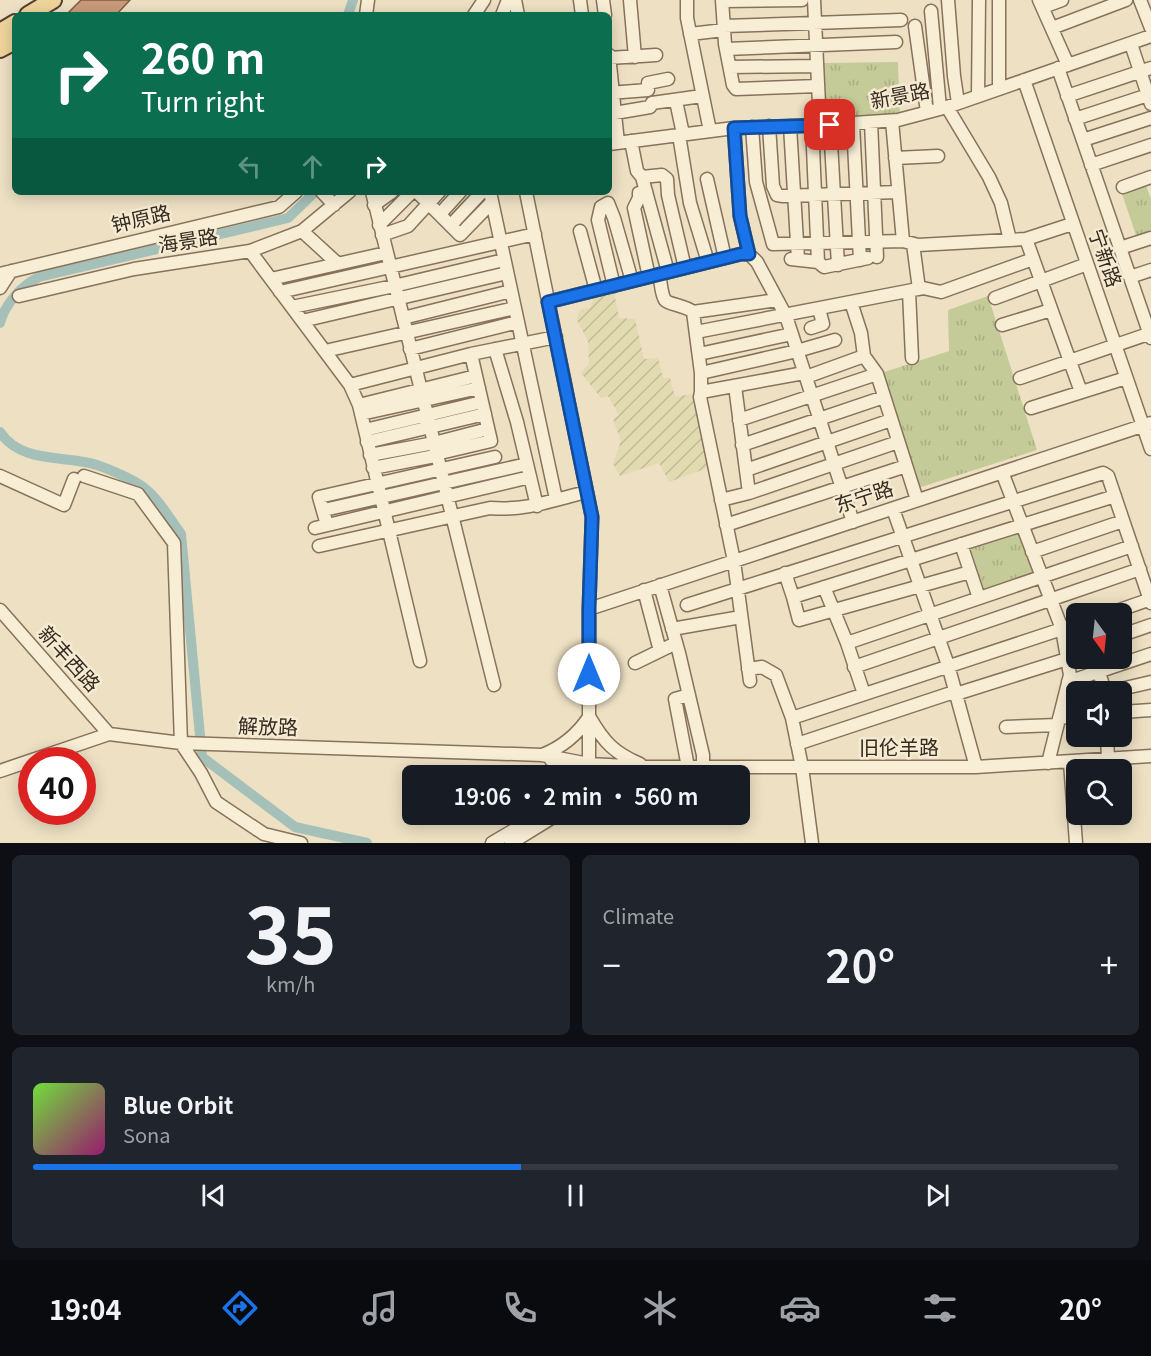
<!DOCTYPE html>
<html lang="en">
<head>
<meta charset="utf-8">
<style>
	body { margin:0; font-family:Georgia,"Noto Sans SC",serif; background:#20242c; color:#f1f3f6; height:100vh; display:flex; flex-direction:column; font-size:22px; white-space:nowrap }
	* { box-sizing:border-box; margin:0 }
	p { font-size:20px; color:#9ea1a6 }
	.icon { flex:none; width:33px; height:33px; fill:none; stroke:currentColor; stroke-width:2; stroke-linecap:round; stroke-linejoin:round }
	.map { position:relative; height:843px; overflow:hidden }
	.side { display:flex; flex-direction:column; gap:12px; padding:12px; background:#0d0f14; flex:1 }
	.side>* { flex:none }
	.top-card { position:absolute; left:12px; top:12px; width:600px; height:183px; border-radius:9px; box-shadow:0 3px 15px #0003; background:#0b6e4f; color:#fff; overflow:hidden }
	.needle { width:39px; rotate:165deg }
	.buttons { position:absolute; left:1066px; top:603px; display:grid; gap:12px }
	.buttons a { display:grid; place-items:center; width:66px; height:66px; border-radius:9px; background:#171b24; box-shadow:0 3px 15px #0003; font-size:30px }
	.speed { position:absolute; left:18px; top:747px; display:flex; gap:12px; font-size:30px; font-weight:700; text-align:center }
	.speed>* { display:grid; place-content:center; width:78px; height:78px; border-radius:50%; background:#171b24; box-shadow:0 3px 15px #0003; line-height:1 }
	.speed .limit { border:9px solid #d22; background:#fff; color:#111 }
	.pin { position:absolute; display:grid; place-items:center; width:51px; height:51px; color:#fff; margin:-26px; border-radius:12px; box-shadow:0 3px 9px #0006 }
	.me { position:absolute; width:66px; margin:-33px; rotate:0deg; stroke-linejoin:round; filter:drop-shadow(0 0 4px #0008) }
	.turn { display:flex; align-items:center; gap:21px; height:126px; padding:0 30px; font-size:27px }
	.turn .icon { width:78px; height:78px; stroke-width:2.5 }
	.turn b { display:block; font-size:42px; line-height:51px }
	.lanes { display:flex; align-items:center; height:57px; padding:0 30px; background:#0003; justify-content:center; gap:30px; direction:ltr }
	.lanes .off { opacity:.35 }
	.big { font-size:45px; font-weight:600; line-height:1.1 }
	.side .card { flex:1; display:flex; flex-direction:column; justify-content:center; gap:9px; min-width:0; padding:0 21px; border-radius:9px; background:#20242c }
	.side .dial { align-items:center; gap:0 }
	.dial b { font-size:78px; line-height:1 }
	.song { display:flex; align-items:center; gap:18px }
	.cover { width:72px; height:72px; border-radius:9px; background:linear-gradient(135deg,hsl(100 70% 55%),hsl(320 70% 35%)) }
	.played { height:6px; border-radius:3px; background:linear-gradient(90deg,#1a73e8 45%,#363941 45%) }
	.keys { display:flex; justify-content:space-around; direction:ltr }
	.heat { display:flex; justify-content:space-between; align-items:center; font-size:33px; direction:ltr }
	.side .tiles { flex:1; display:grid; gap:12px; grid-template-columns:1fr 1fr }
	.card:last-child { grid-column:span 2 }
	.trip { position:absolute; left:402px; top:765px; width:348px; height:60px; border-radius:9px; background:#171b24; box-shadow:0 3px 15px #0003; font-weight:600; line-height:60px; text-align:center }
	.menu { display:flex; height:96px; justify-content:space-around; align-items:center; background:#090b0e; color:#9ea1a6 }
	.menu .icon { width:42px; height:42px }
	.menu .selected { color:#1a73e8 }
	.menu b { font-size:27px; color:#f1f3f6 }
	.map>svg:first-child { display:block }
</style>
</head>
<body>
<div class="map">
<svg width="1151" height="843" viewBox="0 0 1151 843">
	<defs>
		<pattern id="farmland-furrows" width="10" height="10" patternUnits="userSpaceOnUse" patternTransform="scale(1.5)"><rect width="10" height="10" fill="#e2dab1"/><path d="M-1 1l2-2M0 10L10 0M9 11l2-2" fill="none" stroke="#c2bb98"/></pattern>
		<pattern id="park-tufts" width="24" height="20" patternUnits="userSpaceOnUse" patternTransform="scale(1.5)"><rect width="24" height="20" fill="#c5cb98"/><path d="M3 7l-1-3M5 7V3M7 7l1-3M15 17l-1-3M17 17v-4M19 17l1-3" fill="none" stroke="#aaae83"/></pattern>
	</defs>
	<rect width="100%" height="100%" fill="#ede0c3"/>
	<path fill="url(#farmland-furrows)" d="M614,292L619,318L635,319L644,359L658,358L663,378H670L675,397L693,394L710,467L669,482L659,463L620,476L613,464L621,441L613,419L619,415L608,396L601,398L581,373L589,364L588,341L577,320L578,313L582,309L590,308L595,296Z"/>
	<path fill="url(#park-tufts)" d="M898,62L900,115L825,118L822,63Z
		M1145,183L1151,199V234L1137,238L1121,191Z
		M988,296L1037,450L915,489L878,374L949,351L948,310Z
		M1020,528L1036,575L981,594L965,547Z"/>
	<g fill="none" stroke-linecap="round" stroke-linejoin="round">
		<path stroke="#a5c0b8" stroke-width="10" d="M348,15L353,0
			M0,323C5,304 21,286 39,277L288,218L315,192
			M0,432C21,464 65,455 97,465C109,469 134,480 143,487C159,499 169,518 181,534L202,757L295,827L367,843"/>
	</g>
	<path fill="#ca9b7a" stroke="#855c41" stroke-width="1.5" d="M81,0H130L116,15H66Z"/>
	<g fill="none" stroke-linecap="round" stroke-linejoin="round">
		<defs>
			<path id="minor" d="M515,0L518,15
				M580,0L582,15
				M603,0L605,15
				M630,0L635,57
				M687,0V18L710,131
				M722,0L725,44L733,85L736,89L818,86
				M814,0L820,125
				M948,0L954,76L958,103
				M1039,0L1068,65
				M1140,0L1151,28
				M722,1L802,0
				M1043,7L1062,0
				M931,11L940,108
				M366,15L368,0
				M474,15L484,0
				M502,15L508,0
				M724,26L901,20
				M915,26L927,112
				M1052,28L1126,0
				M690,34L724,30
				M1131,44L1151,104
				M726,49L896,42
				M609,55L618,143
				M609,58L656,55
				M730,67L817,66
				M1058,68L1151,338
				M1024,80L1151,449
				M999,88V0
				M609,93L648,90V83L668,79
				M978,96L979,0
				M1067,96L1151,68
				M676,101L683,134
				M947,107L989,177L1001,203L1010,240
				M609,114L650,107L652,103L702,96
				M1075,119L1151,94
				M892,121L903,241
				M871,122L877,257
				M853,124L860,260
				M812,125L818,262
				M830,125L838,265
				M769,126L773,186L777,195L783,196L898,192
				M790,126L798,259
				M752,127L756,182L773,244L903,241L918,245L1026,239L1072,224
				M734,128L740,216L749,254
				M679,135L690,203L708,262
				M1083,140L1151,118
				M631,141L637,171L642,177L662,175L667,179L668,195L685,268
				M609,144L734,128L824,125L898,120L947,107L1151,36
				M895,158L938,156
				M1091,165L1151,145
				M642,177L668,272
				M707,179L725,258
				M1123,187L1151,177
				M646,191L639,193V198L634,208L649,277
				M322,192L334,205
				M372,192L494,685
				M417,192L460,235L492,202
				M490,192L556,499
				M526,192L592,517L589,609V776
				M374,205L392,192
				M440,214L460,192
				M379,225L412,192
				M451,225L482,192
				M302,231L337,263
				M580,231L596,290
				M382,235L408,226L439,192
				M1026,239L1081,392
				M913,244L919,289
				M1120,248L1151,238
				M250,251L350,385L359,405L420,661
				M791,259L818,262L824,267L868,258
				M0,274L279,207L296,192
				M659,274C661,282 661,294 665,300C669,305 685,305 693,312L777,300
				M1130,277L1151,270
				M271,279L386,253
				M614,286L598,220L601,207L608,203L614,218L632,281
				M0,288L11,271
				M909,291L912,358
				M280,292L535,234
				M19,296L134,269L250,251L302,231L349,192
				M995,298L1087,264
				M548,302L741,254H749L757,262L786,316L853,522
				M292,307L394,286L504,260
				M693,312L701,373V392
				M403,318L511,291
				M302,321L507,273
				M1002,325L1051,310
				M811,328L823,324L819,309
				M696,332L923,288L941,292L1033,259
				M410,349L518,322
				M495,349L517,422L537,506
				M325,351L515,308
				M699,354L792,334
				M864,356L877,374L917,500
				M701,373L797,351L835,340
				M806,377L864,356L861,333L851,302
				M1020,378L1151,333
				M350,385L471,354L556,337
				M735,386L749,493
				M359,405L476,376
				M1031,408L1126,378
				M361,414L479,388
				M739,420L877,374
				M365,430L482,402
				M367,442L485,414
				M742,445L884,397
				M370,455L434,443L488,429
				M373,468L435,456L436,454L491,441L471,354
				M746,470L891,420
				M1002,472L1062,629L1070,675L1048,763
				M0,476L64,505L74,479
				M84,476L138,494L174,543L181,743L201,773L216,802L264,834L301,843
				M721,500L749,493L898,442
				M893,509L948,665L976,767
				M324,510L527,464
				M327,525L319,497L495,457
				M726,525L906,466
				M315,528L530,477
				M961,544L979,598
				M319,546L490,508C527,511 552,500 587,492
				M1032,552L1123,521
				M970,572L799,620L793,597L1115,496
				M785,573L793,597
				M660,585L679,653L703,755V767
				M824,587L847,643L864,694
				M644,590L660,651
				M687,605L1103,473L1108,476L1151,603
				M589,609L1151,423
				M0,610L109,734
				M1108,614L1151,599
				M672,629L741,617
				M1122,635L1151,625
				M847,643L1132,546
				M635,663L676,643
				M854,667L1140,569
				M748,669L762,667L776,675L792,718
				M1099,672L1105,692
				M750,681L734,561L700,397L701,392L804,373
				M1068,682L1151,654
				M1121,689L1151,682
				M1122,712L1151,710
				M590,718C604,742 614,753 640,764
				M1059,718L1077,716
				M1006,727L1057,725
				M1107,736L1108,759
				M797,744L948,694H956L1067,659
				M542,755C563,747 577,735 589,717
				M551,760L564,768L567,776
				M1070,762L1076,843
				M688,767L675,699L689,695
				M0,771L109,734L181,743L542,755L589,764L647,767H976L1151,756
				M492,843L541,814
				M511,843L558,814
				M812,843L802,767L792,718L1077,624"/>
			<path id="major" d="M28,15L53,0
				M0,32L15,23
				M0,49L15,41"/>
		</defs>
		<use href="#minor" stroke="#87725a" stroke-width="15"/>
		<use href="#major" stroke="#55402f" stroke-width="20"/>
		<use href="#minor" stroke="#f8eed6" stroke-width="12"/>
		<use href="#major" stroke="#efd59c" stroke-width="16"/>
	</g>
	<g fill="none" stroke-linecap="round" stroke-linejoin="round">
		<defs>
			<path id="route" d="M589,674V609L592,517L548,302L741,254H749L740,216L734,128L830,125"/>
		</defs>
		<use href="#route" stroke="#114b97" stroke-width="15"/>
		<use href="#route" stroke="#1a73e8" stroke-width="10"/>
	</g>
	<g text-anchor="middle" stroke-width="5" stroke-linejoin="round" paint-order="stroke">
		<g font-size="20" fill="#372a1e" stroke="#f5ebd3">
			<text transform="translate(900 96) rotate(-11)" y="7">新景路</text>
			<text transform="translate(141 219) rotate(-13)" y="7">钟原路</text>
			<text transform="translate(188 241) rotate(-9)" y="7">海景路</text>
			<text transform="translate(1105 258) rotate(71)" y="7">宁新路</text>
			<text transform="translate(864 497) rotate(-18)" y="7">东宁路</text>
			<text transform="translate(69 659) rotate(48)" y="7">新丰西路</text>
			<text transform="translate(268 727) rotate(2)" y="7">解放路</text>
			<text x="899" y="755">旧伦羊路</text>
		</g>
	</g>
</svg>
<div class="buttons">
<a><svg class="needle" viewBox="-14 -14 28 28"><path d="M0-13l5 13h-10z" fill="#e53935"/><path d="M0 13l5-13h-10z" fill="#9ea1a6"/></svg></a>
<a><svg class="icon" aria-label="sound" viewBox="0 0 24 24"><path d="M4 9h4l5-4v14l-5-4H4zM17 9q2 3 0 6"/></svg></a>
<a><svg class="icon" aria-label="search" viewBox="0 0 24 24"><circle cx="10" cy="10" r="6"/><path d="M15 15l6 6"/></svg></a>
</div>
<div class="speed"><div class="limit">40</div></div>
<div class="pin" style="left:830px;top:125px;background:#d93025"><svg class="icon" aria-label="arrive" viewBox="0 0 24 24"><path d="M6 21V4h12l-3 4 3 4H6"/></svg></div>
<svg class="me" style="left:589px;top:674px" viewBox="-20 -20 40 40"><circle r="19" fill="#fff"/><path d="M0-13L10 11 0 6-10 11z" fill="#1a73e8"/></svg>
<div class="trip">19:06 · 2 min · 560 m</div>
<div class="top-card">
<div class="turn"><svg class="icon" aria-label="right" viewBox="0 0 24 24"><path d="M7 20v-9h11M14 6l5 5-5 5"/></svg><div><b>260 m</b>Turn right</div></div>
<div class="lanes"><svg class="icon off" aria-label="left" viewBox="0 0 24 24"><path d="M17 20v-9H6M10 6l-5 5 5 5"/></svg><svg class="icon off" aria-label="ahead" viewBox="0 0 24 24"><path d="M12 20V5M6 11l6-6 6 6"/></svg><svg class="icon" aria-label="right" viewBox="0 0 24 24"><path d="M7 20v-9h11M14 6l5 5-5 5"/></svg></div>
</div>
</div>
<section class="side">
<div class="tiles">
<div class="card dial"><b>35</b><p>km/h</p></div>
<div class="card"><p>Climate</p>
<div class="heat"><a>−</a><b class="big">20°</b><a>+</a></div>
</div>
<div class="card">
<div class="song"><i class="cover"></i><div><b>Blue Orbit</b><p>Sona</p></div></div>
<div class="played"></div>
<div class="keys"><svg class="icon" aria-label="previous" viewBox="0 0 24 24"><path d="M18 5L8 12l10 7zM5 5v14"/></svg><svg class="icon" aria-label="pause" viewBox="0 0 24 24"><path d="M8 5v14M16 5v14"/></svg><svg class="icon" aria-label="next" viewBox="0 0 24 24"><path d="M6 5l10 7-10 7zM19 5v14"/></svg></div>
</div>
</div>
</section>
<nav class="menu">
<b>19:04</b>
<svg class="icon selected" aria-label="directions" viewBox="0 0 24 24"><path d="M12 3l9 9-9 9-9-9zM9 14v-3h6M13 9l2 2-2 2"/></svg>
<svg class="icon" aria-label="music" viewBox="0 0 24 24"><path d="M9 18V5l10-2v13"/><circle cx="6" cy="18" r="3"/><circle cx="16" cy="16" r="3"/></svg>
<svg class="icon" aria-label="phone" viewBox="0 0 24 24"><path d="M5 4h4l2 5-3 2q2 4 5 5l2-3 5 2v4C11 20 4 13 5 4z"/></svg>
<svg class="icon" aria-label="climate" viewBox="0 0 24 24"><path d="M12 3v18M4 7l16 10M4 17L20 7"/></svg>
<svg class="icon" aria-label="car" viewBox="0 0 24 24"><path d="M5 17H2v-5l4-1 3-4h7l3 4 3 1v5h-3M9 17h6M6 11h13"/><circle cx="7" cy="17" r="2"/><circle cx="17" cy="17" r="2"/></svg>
<svg class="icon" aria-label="filters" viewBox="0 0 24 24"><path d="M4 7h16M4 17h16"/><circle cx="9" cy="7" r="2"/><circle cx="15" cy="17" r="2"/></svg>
<b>20°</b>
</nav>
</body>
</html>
